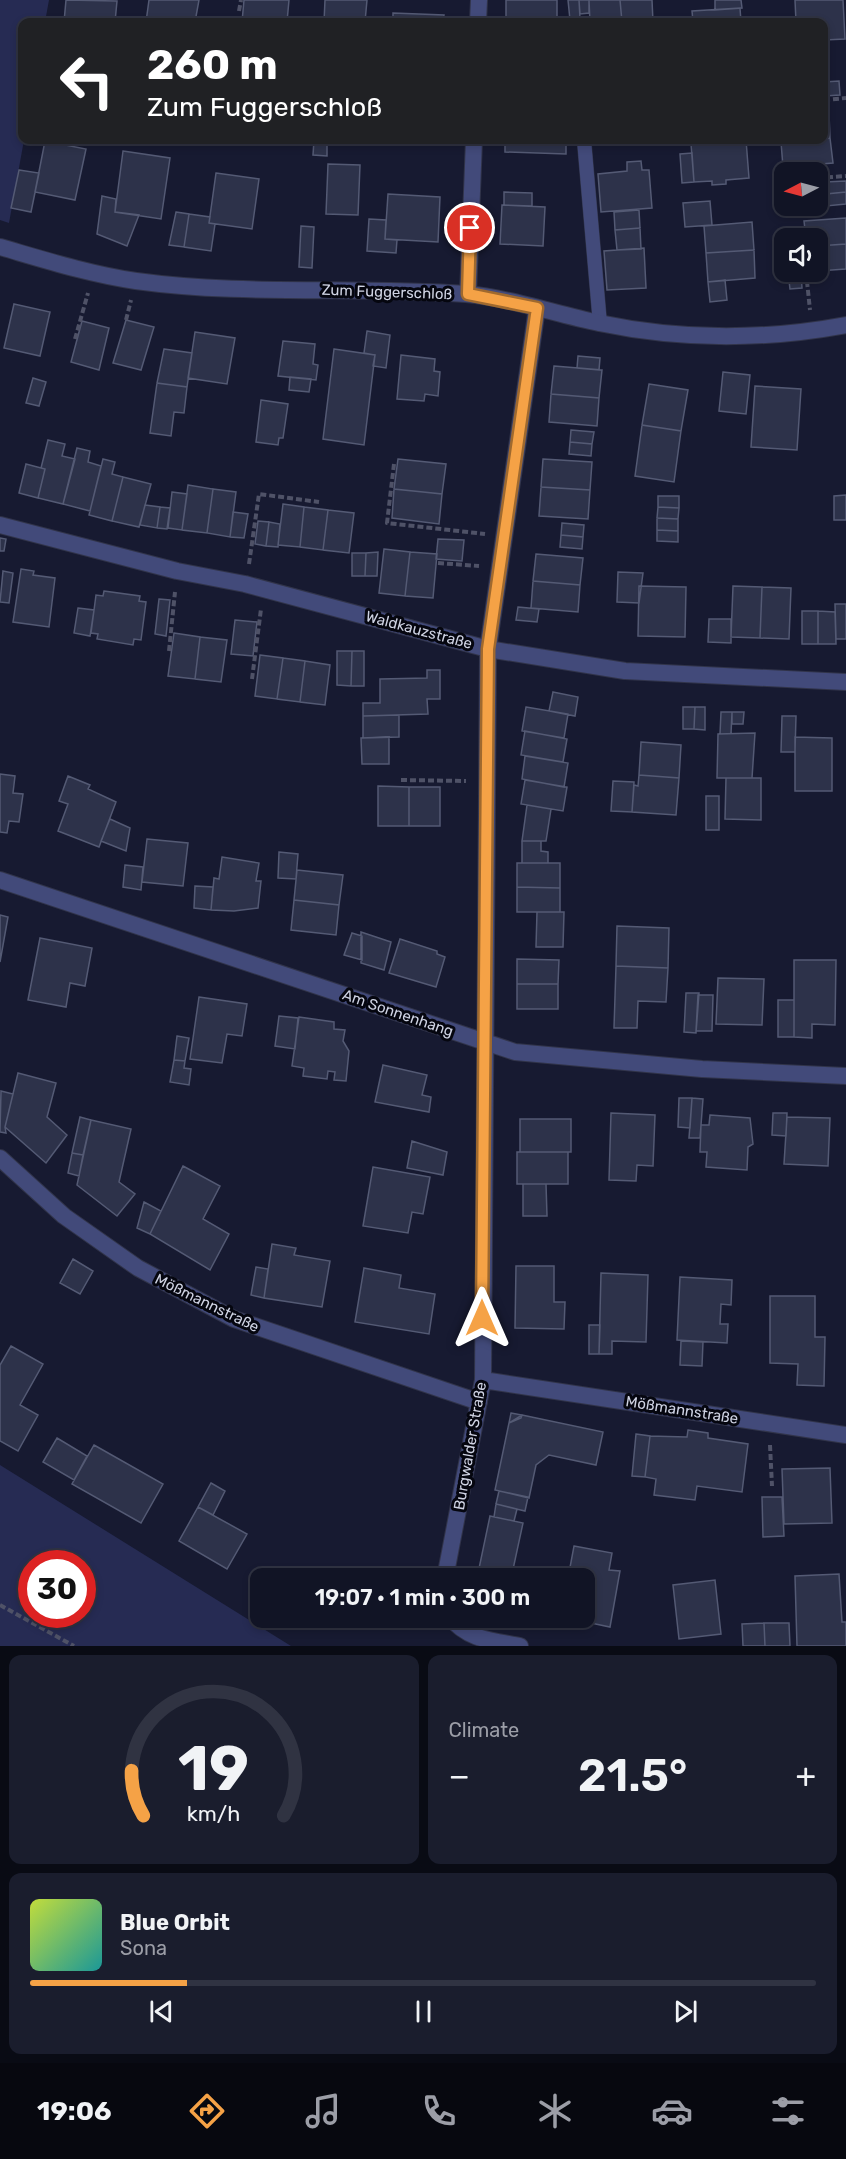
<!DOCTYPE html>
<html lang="en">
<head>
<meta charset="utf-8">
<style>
	body { margin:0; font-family:Rubik,sans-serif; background:#1a1d2d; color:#f1f3f6; height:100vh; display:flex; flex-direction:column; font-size:22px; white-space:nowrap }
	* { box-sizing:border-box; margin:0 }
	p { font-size:20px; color:#9c9ea7 }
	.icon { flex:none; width:33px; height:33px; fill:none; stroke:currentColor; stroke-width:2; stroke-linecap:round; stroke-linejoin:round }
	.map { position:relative; height:1646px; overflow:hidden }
	.panel { display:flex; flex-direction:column; gap:9px; padding:9px; background:#090b14; flex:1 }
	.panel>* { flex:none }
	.banner { position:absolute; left:18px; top:18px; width:810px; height:126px; border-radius:12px; box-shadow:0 3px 9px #0003,0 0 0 2px #303342; background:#202124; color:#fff; overflow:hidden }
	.needle { width:39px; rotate:264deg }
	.buttons { position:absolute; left:774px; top:162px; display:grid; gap:12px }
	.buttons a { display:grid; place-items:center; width:54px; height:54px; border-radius:12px; background:#111425; box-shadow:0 3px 9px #0003,0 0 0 2px #303342; font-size:30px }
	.speed { position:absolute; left:18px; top:1550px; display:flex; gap:12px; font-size:30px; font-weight:700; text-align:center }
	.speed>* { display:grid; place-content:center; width:78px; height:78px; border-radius:50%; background:#111425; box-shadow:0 3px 9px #0003,0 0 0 2px #303342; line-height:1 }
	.speed .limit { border:9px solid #d22; background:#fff; color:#111 }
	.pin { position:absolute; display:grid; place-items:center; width:51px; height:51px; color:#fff; margin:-26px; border:3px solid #fff; border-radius:50%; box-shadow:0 2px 6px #0007 }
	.me { position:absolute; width:66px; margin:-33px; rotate:0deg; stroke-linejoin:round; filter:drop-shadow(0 0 4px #0008) }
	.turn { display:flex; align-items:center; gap:21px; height:126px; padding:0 30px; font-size:27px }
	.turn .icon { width:78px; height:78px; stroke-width:2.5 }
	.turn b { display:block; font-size:42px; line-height:51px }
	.big { font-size:45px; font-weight:600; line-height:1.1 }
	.panel .tile { flex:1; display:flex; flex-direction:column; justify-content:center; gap:9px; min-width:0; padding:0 21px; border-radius:12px; background:#1a1d2d }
	.panel .dial { align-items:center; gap:0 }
	.dial svg { height:156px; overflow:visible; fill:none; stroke:#303342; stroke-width:7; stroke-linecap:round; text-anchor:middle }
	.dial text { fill:#f1f3f6; stroke:none }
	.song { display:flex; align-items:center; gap:18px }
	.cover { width:72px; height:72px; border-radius:9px; background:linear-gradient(135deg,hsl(70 70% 55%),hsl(180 70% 35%)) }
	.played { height:6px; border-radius:3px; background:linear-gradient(90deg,#f5a246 20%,#303342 20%) }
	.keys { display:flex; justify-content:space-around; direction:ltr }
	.heat { display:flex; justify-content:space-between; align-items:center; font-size:33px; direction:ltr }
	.panel .tiles { flex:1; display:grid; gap:9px; grid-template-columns:1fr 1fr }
	.tile:last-child { grid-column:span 2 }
	.trip { position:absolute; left:250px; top:1568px; width:345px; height:60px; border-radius:12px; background:#111425; box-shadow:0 3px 9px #0003,0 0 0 2px #303342; font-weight:600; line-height:60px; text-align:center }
	.tabs { display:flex; height:96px; justify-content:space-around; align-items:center; background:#07080f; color:#9c9ea7 }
	.tabs .icon { width:42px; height:42px }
	.tabs .active { color:#f5a246 }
	.tabs b { font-size:27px; color:#f1f3f6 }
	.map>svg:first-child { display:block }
</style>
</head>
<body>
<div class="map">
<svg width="846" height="1646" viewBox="0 0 846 1646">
	<rect width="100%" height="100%" fill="#171a31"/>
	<path fill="#262b53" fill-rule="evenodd" d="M0,0H49L45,22H22L24,140L9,223L0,220Z
		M0,1465L8,1470L291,1646H0ZM32,1563H82V1614H32Z"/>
	<path fill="#2d324a" stroke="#545a74" stroke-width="1.5" d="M66,0L117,1L115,22H64Z
		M149,0H199L195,22H146Z
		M244,0H289L287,22H242Z
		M325,0H367L365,22H324Z
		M506,0H557V22H506Z
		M568,0H579L580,19L570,20Z
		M579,0H589V13L580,14Z
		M589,0H620L622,22H590Z
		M620,0H652L653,22H622Z
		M715,0H741L742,8L715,10Z
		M795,0H843L845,39L824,40V22H796Z
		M740,8L741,22H693L692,11Z
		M393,13L444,15L443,22H393Z
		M796,18V22H774V20Z
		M839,81L840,95L824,96V82Z
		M824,114H829L830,138L824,139Z
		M830,138L833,163L783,167L781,142Z
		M314,140H327V156L313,155Z
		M505,140H566V154L505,152Z
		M696,140H730L696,143Z
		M730,140H746L749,178L726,180V184L712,185V181L694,182L691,144Z
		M45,141L86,149L75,200L35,192Z
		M123,151L170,158L161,219L115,212Z
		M692,153L694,182L682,183L680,154Z
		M641,161L642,170H649L652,208L601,212L598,174L627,171V162Z
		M328,164L360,165L358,215L326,214Z
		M19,170L39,173L31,212L11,208Z
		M216,173L259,179L252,229L209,223Z
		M846,181V192L826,194L825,182Z
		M504,192L532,193V206L504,205Z
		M846,192V204L826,206V194Z
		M388,194L440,197L438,242L385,239Z
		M102,196L116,199L115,212L139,215L127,246L97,234Z
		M710,201L712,225L685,227L683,203Z
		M502,205L545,207L543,246L500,244Z
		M639,210L640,228L615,230L614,212Z
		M176,212L189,214L184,247L169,245Z
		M189,214L210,217L209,223L215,224L211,251L184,247Z
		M846,218V244L818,246V238H806L804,221Z
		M369,219L386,220L385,239L397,240L396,253L367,251Z
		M752,222L754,250L706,253L704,226Z
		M301,226L314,227L312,268L299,267Z
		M640,228L641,249L617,250L615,230Z
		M846,244V269L818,271V246Z
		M644,248L646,288L607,290L604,251Z
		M754,250L755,278L708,282L706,253Z
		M788,272H801L802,288L790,289Z
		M725,280L727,300L710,302L708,282Z
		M14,304L50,312L40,356L4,348Z
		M126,320L154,327L141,370L113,363Z
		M82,321L109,328L99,370L71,362Z
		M367,331L390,335L386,368L373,366L375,355L364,353Z
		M195,332L235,338L227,384L188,378Z
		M283,341L315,344L313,364L318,365L316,380L278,376Z
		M164,349L192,353L187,387L157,383Z
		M334,349L375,355L364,445L323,439Z
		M401,355L435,359L434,371L440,372L438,396L425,394L424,401L397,399Z
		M578,356L600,358L599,370L577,368Z
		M554,366L602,370L599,398L551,394Z
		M723,372L750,375L746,414L719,411Z
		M290,377L311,379L309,392L289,390Z
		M33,378L46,382L39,406L26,403Z
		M157,383L187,387L184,413L174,412L171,436L150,433Z
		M649,384L688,390L681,431L642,425Z
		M755,386L801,389L797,450L751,447Z
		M551,394L599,398L597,426L549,422Z
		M261,400L288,404L283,438H279L278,445L256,442Z
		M642,425L681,431L674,482L635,476Z
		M571,430L594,432L592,444L570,442Z
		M48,440L65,444L62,456L75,459L63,504L38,498L45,469L41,468Z
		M570,442L592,444L591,456L569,454Z
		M77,448L90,451L88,462L101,466L90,511L63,504Z
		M103,459L115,462L112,474L123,477L112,521L89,515Z
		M398,459L446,464L442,494L394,489Z
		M543,459L592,462L590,490L541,487Z
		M26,464L45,469L38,498L19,493Z
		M123,477L151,484L139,527L112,521Z
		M188,485L213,489L207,533L182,530Z
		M541,487L590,490L588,519L539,516Z
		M213,489L236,492L230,537L207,533Z
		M394,489L442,494L439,524L392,518Z
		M172,492L187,494L182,530L168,528Z
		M846,495V520H834V496Z
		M658,496H679V508L658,507Z
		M283,504L304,507L300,547L278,545Z
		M145,505L160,507L157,528L140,525Z
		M160,507L170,508L167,529L157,528Z
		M304,507L328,510L323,550L300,547Z
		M658,507L679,508L678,519L657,518Z
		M328,510L354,513L349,553L323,550Z
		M233,512L248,514L244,538L230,537Z
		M657,518L678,519V531L657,530Z
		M258,521L269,522L266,546L255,544Z
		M269,522L280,524L278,547L266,546Z
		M562,523L584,525L583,537L561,535Z
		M657,530L678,531V542L657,541Z
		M561,535L583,537L582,549L560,547Z
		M0,538L6,539L4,551H0Z
		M438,539L464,540L462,561L436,559Z
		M384,549L410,552L405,596L379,593Z
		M378,552L377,576H365L366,553Z
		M410,552L437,554L433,598L405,596Z
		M352,553H366L365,576H352Z
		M536,554L583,558L580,585L533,581Z
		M21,569L34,571L33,575L55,578L49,627L13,622Z
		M3,571L13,573L9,603L0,602Z
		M618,572L643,573L639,603L617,602Z
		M533,581L580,585L578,612L531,608Z
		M639,586L686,587L685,637L638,636Z
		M733,586L762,587L760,638L731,637Z
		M762,587L791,588L789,639L760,638Z
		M104,591L140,596L139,601L146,602L141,640L134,639L133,645L97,639L98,634L91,633L96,595L103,596Z
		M159,599L170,600L166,636L155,634Z
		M835,604H846V639H836Z
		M518,607L539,609L537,622L516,620Z
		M78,608L94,610L90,636L74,633Z
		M802,611H818V644H802Z
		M818,611L835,612L836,644H818Z
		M709,619H731V643L708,642Z
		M235,620L257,622L253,656L231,654Z
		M174,633L200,637L195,679L168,676Z
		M200,637L227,640L221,682L195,679Z
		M337,651H352L351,686L337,685Z
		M352,651H364V686H351Z
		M260,655L283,658L277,699L255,696Z
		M283,658L305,661L300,702L277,699Z
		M305,661L330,665L325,705L300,702Z
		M427,670H440V699H427L428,714L363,716V703H380V679L427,678Z
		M553,692L578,697L575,716L549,711Z
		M526,707L568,714L564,738L522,731Z
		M683,707H695L694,729H683Z
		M695,707H705V730L694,729Z
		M721,712H732L731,734H720Z
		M732,712H744L743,724H732Z
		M399,715V737L363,738V716Z
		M782,716H796L795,752H781Z
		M525,731L567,739L563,762L521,755Z
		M755,733L752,778H717L718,734Z
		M389,737V764H362L361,738Z
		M795,737L832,738V791H795Z
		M641,742L681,745L679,778L639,775Z
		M525,756L568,763L564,787L522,779Z
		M0,774L15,776L13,793L23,794L19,822L9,821L7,833L0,832Z
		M639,775L679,778L676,815L632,812L634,785L638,786Z
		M68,776L90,785L88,789L116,802L99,847L58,831L68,804L59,801Z
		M726,778H761V820L725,819Z
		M525,780L567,787L563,811L521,804Z
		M613,781L634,782L632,812L611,811Z
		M378,786L409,787V826H378Z
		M409,787H440V826H409Z
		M706,796H719V830H706Z
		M527,805L551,809L546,841H522Z
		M110,819L130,828L126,851L101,841Z
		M147,839L188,843L183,886L142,882Z
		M522,841H541V851L548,852V863H522Z
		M279,852L298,854L296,879L278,878Z
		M222,857L259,863L256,881H261L258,908L234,911L211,910L214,878L219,879Z
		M517,863H560V888L517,887Z
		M125,865L143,867L141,890L123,887Z
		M297,870L343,875L339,905L294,900Z
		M195,886L213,887L211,910L194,908Z
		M517,887L560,888V912H517Z
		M294,900L339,905L336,935L291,930Z
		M537,912H564L563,947H536Z
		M0,915L8,917L0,962Z
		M617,926L669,928L668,968L616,966Z
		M361,932L391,942L384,970L361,963Z
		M352,933L362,936V960L344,955Z
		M40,938L92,948L85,986L70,983L66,1007L28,1000Z
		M400,939L437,951V954L445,957L436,987L389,973Z
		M517,959L559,960L558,984H517Z
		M794,960H836L835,1025L812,1024V1038L794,1037Z
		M616,966L668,968L666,1002L638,1001L637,1028H614Z
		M718,978L764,979L762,1025L716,1024Z
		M517,984H558V1009H517Z
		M686,993H699L696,1033L684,1032Z
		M698,995H713L712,1031H696Z
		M199,997L247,1004L242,1036L227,1034L222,1063L190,1059Z
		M778,1000H794V1037H778Z
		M279,1016L298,1018L295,1049L275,1046Z
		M299,1017L334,1022V1029L345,1030L343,1041L349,1051L346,1081L334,1080L335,1072L328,1071L327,1079L303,1076L304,1068L292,1066Z
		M177,1036L189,1038L185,1061L174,1060Z
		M174,1060L185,1061L184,1068L191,1069L189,1085L170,1082Z
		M383,1065L427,1075L422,1095L431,1097L429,1112L375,1102Z
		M18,1073L56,1083L47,1117L67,1135L46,1163L5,1127Z
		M1,1091L13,1094L5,1127L6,1133L0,1132Z
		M679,1098H692L690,1128L678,1127Z
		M692,1098L703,1099L700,1138H689Z
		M611,1113L655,1115L653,1166L637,1165L636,1181L609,1180Z
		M773,1113H787L786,1136L772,1135Z
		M710,1115L750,1118L753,1144L748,1147L747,1170L706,1167L707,1152H700L701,1125H709Z
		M80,1117L91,1120L83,1155L72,1153Z
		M787,1117L830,1118L828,1166L784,1164Z
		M520,1119H571V1152H520Z
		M91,1120L131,1129L119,1182L135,1194L117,1216L77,1185Z
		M412,1141L447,1152L443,1175L407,1168Z
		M517,1152H568V1184H517Z
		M72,1153L83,1155L79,1176L68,1173Z
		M183,1166L220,1186L203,1219L229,1234L210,1270L150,1234Z
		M373,1167L430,1177L423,1214L412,1212L408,1233L363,1226Z
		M523,1184H546L547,1216H523Z
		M144,1202L161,1211L150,1234L137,1228Z
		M272,1244L296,1248L294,1255L330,1261L322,1307L264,1298Z
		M73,1259L93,1271L80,1294L60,1283Z
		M516,1266H554V1302H565L564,1329L515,1328Z
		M256,1267L268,1269L264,1298L251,1295Z
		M364,1268L401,1275L399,1288L435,1294L429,1334L355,1322Z
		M601,1273L648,1275L646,1342L612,1341V1354H599Z
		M680,1277L732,1280L731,1305L721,1304L720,1324H728L727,1343L677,1340Z
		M770,1296H815V1337H825L824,1386L797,1385L798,1364L770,1363Z
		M589,1325H600L599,1354H589Z
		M681,1341L703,1342L702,1366L680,1365Z
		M11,1346L43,1364L20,1405L38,1415L18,1451L0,1441V1365Z
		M511,1413L522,1415L521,1418L509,1423Z
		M522,1415L603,1432L596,1465L549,1455L536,1465L529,1498L495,1490L509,1423Z
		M688,1430L708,1433V1438L748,1444L742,1492L697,1486L695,1500L654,1495L656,1479L645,1477L650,1436L687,1437Z
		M636,1434L650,1436L645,1477L632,1476Z
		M57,1438L87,1456L74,1480L43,1462Z
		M94,1445L163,1484L141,1523L72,1484Z
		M830,1468L832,1523L784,1524L782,1469Z
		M211,1483L225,1491L213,1515L198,1507Z
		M499,1491L528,1497L525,1511L496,1504Z
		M762,1497H782L784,1536L763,1537Z
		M496,1504L517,1509L514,1521L494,1517Z
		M198,1507L247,1534L227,1569L179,1541Z
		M490,1516L523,1523L512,1574L527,1578H477Z
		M574,1546L612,1553L609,1570L620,1571L610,1627L581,1621V1617H585V1578H568Z
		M839,1574L842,1622H846V1646H797L795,1576Z
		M715,1580L721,1634L679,1639L673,1585Z
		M764,1623L765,1646H743L742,1624Z
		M764,1623H789L790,1646H765Z"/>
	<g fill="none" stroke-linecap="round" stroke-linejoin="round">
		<defs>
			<path id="service" d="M584,140L600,324"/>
			<path id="minor" d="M478,22L479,0
				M468,294L474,140
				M0,525L177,571L245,584L488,649L625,671L846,682
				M0,880L515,1052L702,1069L846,1076
				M0,1158L64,1216L138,1268L234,1319L479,1402
				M483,1380L846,1435
				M445,1578L483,1380L488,649L537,308
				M450,1617C467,1640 494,1641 520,1646"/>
			<path id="tertiary" d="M0,247C45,260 89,274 136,281C245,296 356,286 466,294C511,298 555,314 599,323C680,340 765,340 846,325"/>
		</defs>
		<use href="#service" stroke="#31344a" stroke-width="15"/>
		<use href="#minor" stroke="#31344a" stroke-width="18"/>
		<use href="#tertiary" stroke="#31344a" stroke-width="18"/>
		<path stroke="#4f5267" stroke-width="4" stroke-dasharray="6 3" stroke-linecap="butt" d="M239,11L241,0
			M824,100L846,98
			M818,178L846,176
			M806,272L810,310
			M126,320L131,300
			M75,339L88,293
			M394,464L387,523L485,534
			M438,563L479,566
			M249,564L259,494L319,502
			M169,651L175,592
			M252,679L261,609
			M401,780L466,781
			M770,1445L772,1486
			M0,1605L74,1646"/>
		<use href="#service" stroke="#424a7a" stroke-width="14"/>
		<use href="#minor" stroke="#424a7a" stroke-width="16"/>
		<use href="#tertiary" stroke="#424a7a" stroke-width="16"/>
	</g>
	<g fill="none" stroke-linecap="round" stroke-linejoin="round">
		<defs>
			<path id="route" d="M470,228L468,294L537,308L488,649L482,1318"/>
		</defs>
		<use href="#route" stroke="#9f692e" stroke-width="15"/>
		<use href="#route" stroke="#f5a246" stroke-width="10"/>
	</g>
	<g text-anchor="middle" stroke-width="6" stroke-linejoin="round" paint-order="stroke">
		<g font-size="15" fill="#cfd3e3" stroke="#05060f">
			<text transform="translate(387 292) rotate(2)" y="5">Zum Fuggerschloß</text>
			<text transform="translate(419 630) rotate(15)" y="5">Waldkauzstraße</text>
			<text transform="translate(398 1013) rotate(19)" y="5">Am Sonnenhang</text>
			<text transform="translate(207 1303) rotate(26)" y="5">Mößmannstraße</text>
			<text transform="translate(682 1410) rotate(9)" y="5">Mößmannstraße</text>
			<text transform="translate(470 1446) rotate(-80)" y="5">Burgwalder Straße</text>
		</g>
	</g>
</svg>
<div class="buttons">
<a><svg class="needle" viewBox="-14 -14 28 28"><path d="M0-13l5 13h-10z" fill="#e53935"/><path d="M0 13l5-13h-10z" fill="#9c9ea7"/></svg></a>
<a><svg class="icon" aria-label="sound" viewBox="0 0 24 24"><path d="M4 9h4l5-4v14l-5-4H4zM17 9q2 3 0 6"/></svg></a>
</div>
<div class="speed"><div class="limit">30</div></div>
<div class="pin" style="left:470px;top:228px;background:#d93025"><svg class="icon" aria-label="arrive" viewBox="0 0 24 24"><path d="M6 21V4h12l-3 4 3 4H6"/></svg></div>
<svg class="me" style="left:482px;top:1318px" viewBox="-20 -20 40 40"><path d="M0-17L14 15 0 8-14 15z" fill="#f5a246" stroke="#fff" stroke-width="4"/></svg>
<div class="trip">19:07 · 1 min · 300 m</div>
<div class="banner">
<div class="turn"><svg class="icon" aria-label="left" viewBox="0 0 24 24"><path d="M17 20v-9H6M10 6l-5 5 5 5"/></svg><div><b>260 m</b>Zum Fuggerschloß</div></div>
</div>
</div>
<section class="panel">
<div class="tiles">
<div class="tile dial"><svg viewBox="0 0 100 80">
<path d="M14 69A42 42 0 1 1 86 69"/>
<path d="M14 69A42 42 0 0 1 8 46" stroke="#f5a246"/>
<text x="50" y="56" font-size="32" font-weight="700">19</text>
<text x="50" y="72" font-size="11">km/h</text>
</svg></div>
<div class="tile"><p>Climate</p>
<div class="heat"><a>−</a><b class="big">21.5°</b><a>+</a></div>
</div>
<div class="tile">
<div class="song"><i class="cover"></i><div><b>Blue Orbit</b><p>Sona</p></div></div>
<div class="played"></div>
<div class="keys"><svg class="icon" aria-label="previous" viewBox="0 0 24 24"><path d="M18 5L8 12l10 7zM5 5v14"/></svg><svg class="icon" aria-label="pause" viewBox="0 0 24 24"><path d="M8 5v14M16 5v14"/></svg><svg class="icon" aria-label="next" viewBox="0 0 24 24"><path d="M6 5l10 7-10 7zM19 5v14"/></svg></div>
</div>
</div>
</section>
<nav class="tabs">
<b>19:06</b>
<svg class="icon active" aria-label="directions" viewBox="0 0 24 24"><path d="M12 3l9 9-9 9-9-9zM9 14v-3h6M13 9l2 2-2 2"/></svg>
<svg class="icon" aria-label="music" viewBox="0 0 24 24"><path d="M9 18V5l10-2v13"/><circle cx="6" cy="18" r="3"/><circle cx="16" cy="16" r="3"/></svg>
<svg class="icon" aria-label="phone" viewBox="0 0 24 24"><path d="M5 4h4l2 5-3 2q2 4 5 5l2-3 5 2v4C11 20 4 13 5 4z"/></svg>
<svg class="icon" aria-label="climate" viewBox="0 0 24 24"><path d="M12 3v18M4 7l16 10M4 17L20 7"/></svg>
<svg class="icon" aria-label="car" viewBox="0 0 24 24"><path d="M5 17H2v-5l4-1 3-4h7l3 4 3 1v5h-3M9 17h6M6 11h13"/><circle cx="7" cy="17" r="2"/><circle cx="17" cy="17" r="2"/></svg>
<svg class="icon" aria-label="filters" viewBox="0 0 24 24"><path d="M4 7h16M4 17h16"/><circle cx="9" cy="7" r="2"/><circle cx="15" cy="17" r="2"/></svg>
</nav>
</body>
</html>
